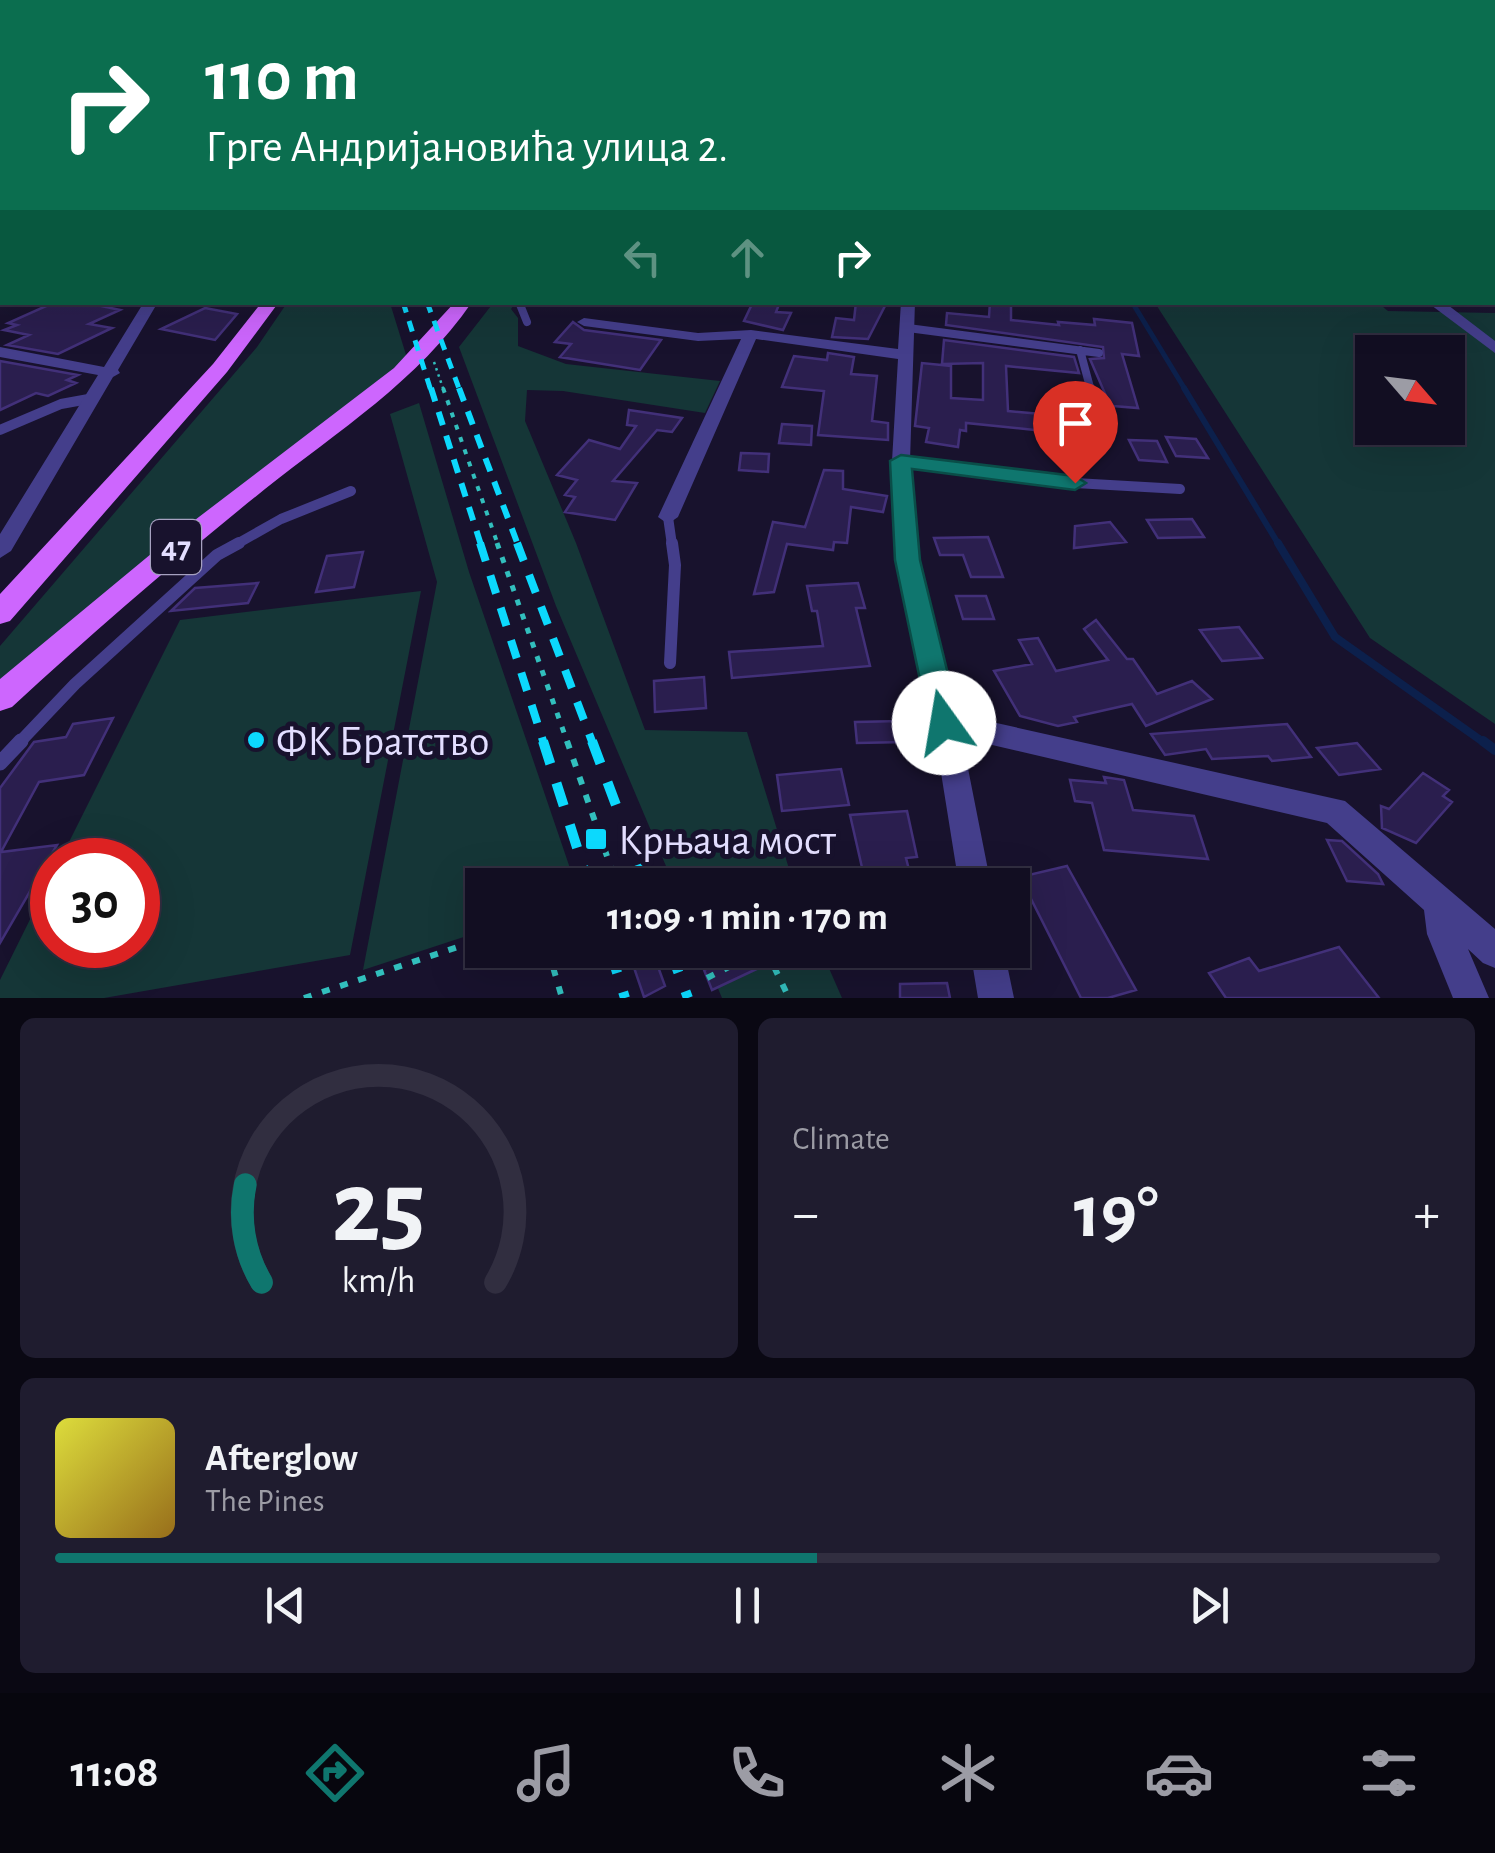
<!DOCTYPE html>
<html lang="en">
<head>
<meta charset="utf-8">
<style>
	body { margin:0; font-family:"Alegreya Sans",sans-serif; background:#1f1c2f; color:#f1f3f6; height:100vh; display:flex; flex-direction:column; font-size:38px; white-space:nowrap }
	* { box-sizing:border-box; margin:0 }
	p { font-size:32px; color:#9c9ca5 }
	.icon { flex:none; width:55px; height:55px; fill:none; stroke:currentColor; stroke-width:2; stroke-linecap:round; stroke-linejoin:round }
	.map { position:relative; height:998px; overflow:hidden }
	.sheet { display:flex; flex-direction:column; gap:20px; padding:20px; background:#0a0813; flex:1 }
	.sheet>* { flex:none }
	.banner { position:absolute; left:0px; top:0px; width:1495px; height:305px; box-shadow:0 10px 40px #0002,0 0 0 2px #312e40; background:#0b6e4f; color:#fff; overflow:hidden }
	.needle { width:65px; rotate:118deg }
	.fabs { position:absolute; left:1355px; top:335px; display:grid; gap:20px }
	.fabs a { display:grid; place-items:center; width:110px; height:110px; border-radius:0px; background:#120e22; box-shadow:0 10px 40px #0002,0 0 0 2px #312e40; font-size:50px }
	.speed { position:absolute; left:30px; top:838px; display:flex; gap:20px; font-size:50px; font-weight:700; text-align:center }
	.speed>* { display:grid; place-content:center; width:130px; height:130px; border-radius:50%; background:#120e22; box-shadow:0 10px 40px #0002,0 0 0 2px #312e40; line-height:1 }
	.speed .limit { border:15px solid #d22; background:#fff; color:#111 }
	.pin { position:absolute; display:grid; place-items:center; width:85px; height:85px; color:#fff; margin:-102px -42px; border-radius:50% 50% 50% 0; rotate:-45deg; box-shadow:0 0 10px #0007 }
	.pin .icon { rotate:45deg }
	.me { position:absolute; width:110px; margin:-55px; rotate:347deg; stroke-linejoin:round; filter:drop-shadow(0 0 8px #0008) }
	.turn { display:flex; align-items:center; gap:35px; height:210px; padding:0 40px; font-size:45px }
	.turn .icon { width:130px; height:130px; stroke-width:2.5 }
	.turn b { display:block; font-size:70px; line-height:85px }
	.lanes { display:flex; align-items:center; height:95px; padding:0 40px; background:#0003; justify-content:center; gap:50px; direction:ltr }
	.lanes .off { opacity:.35 }
	.big { font-size:75px; font-weight:700; line-height:1.1 }
	.sheet .tile { flex:1; display:flex; flex-direction:column; justify-content:center; gap:15px; min-width:0; padding:0 35px; border-radius:15px; background:#1f1c2f }
	.sheet .dial { align-items:center; gap:0 }
	.dial svg { height:260px; overflow:visible; fill:none; stroke:#312e40; stroke-width:7; stroke-linecap:round; text-anchor:middle }
	.dial text { fill:#f1f3f6; stroke:none }
	.song { display:flex; align-items:center; gap:30px }
	.cover { width:120px; height:120px; border-radius:15px; background:linear-gradient(135deg,hsl(60 70% 55%),hsl(40 70% 35%)) }
	.played { height:10px; border-radius:5px; background:linear-gradient(90deg,#0f766e 55%,#312e40 55%) }
	.keys { display:flex; justify-content:space-around; direction:ltr }
	.heat { display:flex; justify-content:space-between; align-items:center; font-size:55px; direction:ltr }
	.sheet .tiles { flex:1; display:grid; gap:20px; grid-template-columns:1fr 1fr }
	.tile:last-child { grid-column:span 2 }
	.trip { position:absolute; left:465px; top:868px; width:565px; height:100px; border-radius:0px; background:#120e22; box-shadow:0 10px 40px #0002,0 0 0 2px #312e40; font-weight:700; line-height:100px; text-align:center }
	.tabs { display:flex; height:160px; justify-content:space-around; align-items:center; background:#07060e; color:#9c9ca5 }
	.tabs .icon { width:70px; height:70px }
	.tabs .current { color:#0f766e }
	.tabs b { font-size:45px; color:#f1f3f6 }
	.map>svg:first-child { display:block }
</style>
</head>
<body>
<div class="map">
<svg width="1495" height="998" viewBox="0 0 1495 998">
	<rect width="100%" height="100%" fill="#18122d"/>
	<path fill="#153637" fill-rule="evenodd" d="M494,302L515,303L511,309L518,318V346L566,364L720,381L705,413L563,391L527,390L525,421L576,543L645,730L747,732L794,885H674L556,606L459,347Z
		M1377,302L1388,311L1495,313V724L1370,638L1155,303ZM1372,352H1448V428H1372Z
		M287,303H390L407,358L113,588L0,689V646L257,347Z
		M419,403L469,572L573,877L553,885H482V931L363,970L437,582L390,414Z
		M421,591L350,955L104,998H0V980L52,875V945H138V860H60L180,620Z
		M702,950H821L842,998H722Z"/>
	<g fill="none" stroke-linecap="round" stroke-linejoin="round">
		<path stroke="#0c204c" stroke-width="5" d="M1132,302L1186,391"/>
		<path stroke="#0c204c" stroke-width="6" d="M1184,388L1279,545"/>
		<path stroke="#0c204c" stroke-width="8" d="M1278,543L1335,637L1486,744"/>
		<path stroke="#0c204c" stroke-width="10" d="M1483,741L1495,750"/>
	</g>
	<path fill="#2a1e4e" stroke="#423079" stroke-width="2.5" d="M55,302H83L120,310L89,324L112,328L58,354L7,345L29,335L4,330L17,325L8,323Z
		M753,302H780L776,312L791,313L783,330L744,321Z
		M856,302H887L868,339L832,337L836,318L854,320Z
		M990,302H1011V320L1059,325L1058,322L1095,325L1094,319L1132,323L1139,356L1122,354L1138,408L1113,406L1106,396L1090,359L1104,358L1103,347L946,325L947,313L989,317Z
		M205,308L237,314L215,340L161,329Z
		M573,322L584,330L661,340L640,370L560,357L571,344L555,342Z
		M944,340L1074,357L1079,373L1006,366L1008,411L1052,415L1054,432L966,423V431L960,430L958,447L926,442L929,428L915,426L922,363L951,366V398L983,400V363L942,364Z
		M828,353L854,357L851,374L877,376L872,421L888,423V440L818,435L824,391L782,387L794,356L827,360Z
		M0,361L78,375L67,380L76,383L48,396L36,393L0,410Z
		M629,410L682,418L672,432L657,430L613,481L637,483L615,520L565,512L575,497L565,495L577,480L557,475L589,440L620,449L636,426L627,425Z
		M782,424L812,426L811,445L779,443Z
		M1166,437L1196,439L1208,458L1176,456Z
		M1129,440L1157,441L1167,462L1139,460Z
		M741,453L769,454L768,472L739,470Z
		M824,470L843,471V489L887,496L883,512L851,507L847,543L834,542L833,550L787,544L774,592L754,594L773,522L805,527Z
		M1192,519L1204,537L1158,538L1147,520Z
		M1110,522L1126,542L1074,548L1075,526Z
		M988,537L1003,577H971L963,555H940L934,538Z
		M363,552L354,587L316,592L327,556Z
		M258,583L248,603L171,611L195,588Z
		M858,583L865,608H856L870,666L732,678L729,652L823,646L817,611H812L807,586Z
		M956,596H986L994,619H963Z
		M1096,620L1127,659H1133L1157,694L1192,681L1212,699L1146,726L1132,704L1074,717L1077,722L1058,726L1020,716L994,671L1032,664L1019,640L1038,638L1056,671L1108,660L1084,629Z
		M1239,627L1262,658L1222,661L1200,630Z
		M704,677L706,708L655,712L654,681Z
		M113,718L84,775L39,782L1,852L57,845L0,943V788L34,742L66,737L73,724Z
		M901,721L905,742L857,743L855,722Z
		M1287,724L1311,757L1272,761L1268,756L1212,759L1206,749L1165,755L1151,734Z
		M1357,743L1380,769L1339,775L1317,748Z
		M841,769L849,805L782,811L777,775Z
		M1423,773L1449,790L1443,796L1452,802L1416,843L1382,828L1381,806L1389,809Z
		M1104,777L1124,780L1133,810L1194,816L1208,859L1104,850L1092,803L1075,801L1070,780L1106,783Z
		M907,811L917,857L906,858L913,885H866L850,815Z
		M1327,840L1342,841L1378,874L1383,884L1347,881Z
		M1067,866L1136,990L1108,998H1081L1020,877Z
		M1339,947L1379,998H1226L1209,973L1249,958L1259,971Z
		M628,950H652L665,986L644,997Z
		M748,950H756L763,966L712,990L704,970Z
		M947,983L950,998H900V984Z"/>
	<g fill="none" stroke-linecap="round" stroke-linejoin="round">
		<path stroke="#32bfbd" stroke-width="2.5" stroke-dasharray="2.5 4" stroke-linecap="butt" d="M434,362L444,391"/>
		<path stroke="#32bfbd" stroke-width="4" stroke-dasharray="5 8" stroke-linecap="butt" d="M443,388L498,545"/>
		<path stroke="#32bfbd" stroke-width="5" stroke-dasharray="6 9" stroke-linecap="butt" d="M497,543L568,744"/>
		<path stroke="#32bfbd" stroke-width="6" stroke-dasharray="8 11" stroke-linecap="butt" d="M567,741L617,885
			M548,950L562,998
			M766,950L789,998
			M707,978L763,950
			M304,998L482,939"/>
		<path stroke="#443e8b" stroke-width="8" d="M519,302L527,322
			M908,328L1099,353
			M1080,350L1091,391"/>
		<path stroke="#443e8b" stroke-width="10" d="M1090,388L1096,411
			M0,430L61,404L94,398
			M901,461L1075,483L1180,489
			M668,517L672,545
			M235,545L281,519L351,491"/>
		<path stroke="#443e8b" stroke-width="12" d="M670,663L675,565L672,543
			M18,744L75,684L217,555L239,543"/>
		<path stroke="#443e8b" stroke-width="15" d="M0,763L21,741"/>
		<path fill="#443e8b" fill-rule="evenodd" d="M2,226V234L0,235V227Z
			M144,302H158L118,370L120,373L113,377L11,551L0,558V534L98,375L0,357V347L104,367Z
			M901,302H915L910,461L919,560L956,714L1345,801L1495,929V968L1483,963L1468,949L1489,998H1453L1427,934L1424,910L1327,823L962,738L991,885H959L938,754L897,560L892,461L898,359L756,339L678,517L668,524L658,517L741,339L698,341L584,326L577,322L584,318L698,333L751,330L898,349Z
			M1427,302H1444L1495,341V353Z
			M970,950H1004L1014,998H978Z"/>
		<path fill="#8076fe" fill-rule="evenodd" d="M1492,179H1495V187H1492Z"/>
		<path fill="#cd66fe" fill-rule="evenodd" d="M262,302H279L227,372L10,621L0,624V594L213,364Z
			M455,302H472C418,381 338,431 265,489C178,559 93,632 12,707L0,711V679L157,549L394,368Z"/>
		<path stroke="#0cd9fd" stroke-width="5" stroke-dasharray="11 9" stroke-linecap="butt" d="M403,302L431,391
			M427,302L460,391"/>
		<path stroke="#0cd9fd" stroke-width="6" stroke-dasharray="14 11" stroke-linecap="butt" d="M431,388L481,545
			M459,388L518,545"/>
		<path stroke="#0cd9fd" stroke-width="8" stroke-dasharray="19 15" stroke-linecap="butt" d="M480,543L544,744
			M517,543L593,744"/>
		<path stroke="#0cd9fd" stroke-width="10" stroke-dasharray="24 20" stroke-linecap="butt" d="M543,741L589,885
			M592,741L646,885
			M610,950L625,998
			M670,950L688,998"/>
	</g>
	<linearGradient id="sky" x2="0" y2="1"><stop stop-color="#0d0a19"/><stop offset="0.56" stop-color="#373957"/><stop offset="1" stop-color="#373957" stop-opacity="0"/></linearGradient>
	<rect width="1495" height="316" fill="url(#sky)"/>
	<path fill="#0f766e" stroke="#0a4d48" stroke-width="2.5" d="M901,455L1075,476L1086,483L1075,490L912,469L920,560L960,723L955,732L944,736L934,732L929,723L895,560L890,461Z"/>
	<g fill="#0cd9fd" stroke="#18122d" stroke-width="4">
		<circle cx="256" cy="740" r="10"/>
		<rect x="584" y="827" width="24" height="24" rx="5"/>
	</g>
	<g text-anchor="middle" stroke-width="10" stroke-linejoin="round" paint-order="stroke">
		<rect fill="#18122d" stroke="#a6a1c0" stroke-width="2.5" x="151" y="520" width="50" height="54" rx="8"/>
		<g font-size="32" font-weight="bold" fill="#e3deff">
			<text x="176" y="558">47</text>
		</g>
		<g font-size="42" fill="#e3deff" stroke="#18122d" text-anchor="start">
			<text x="276" y="755">ФК Братство</text>
			<text x="618" y="854">Крњача мост</text>
		</g>
	</g>
</svg>
<div class="fabs">
<a><svg class="needle" viewBox="-14 -14 28 28"><path d="M0-13l5 13h-10z" fill="#e53935"/><path d="M0 13l5-13h-10z" fill="#9c9ca5"/></svg></a>
</div>
<div class="speed"><div class="limit">30</div></div>
<div class="pin" style="left:1075px;top:483px;background:#d93025"><svg class="icon" aria-label="arrive" viewBox="0 0 24 24"><path d="M6 21V4h12l-3 4 3 4H6"/></svg></div>
<svg class="me" style="left:944px;top:723px" viewBox="-20 -20 40 40"><circle r="19" fill="#fff"/><path d="M0-13L10 11 0 6-10 11z" fill="#0f766e"/></svg>
<div class="trip">11:09 · 1 min · 170 m</div>
<div class="banner">
<div class="turn"><svg class="icon" aria-label="right" viewBox="0 0 24 24"><path d="M7 20v-9h11M14 6l5 5-5 5"/></svg><div><b>110 m</b>Грге Андријановића улица 2.</div></div>
<div class="lanes"><svg class="icon off" aria-label="left" viewBox="0 0 24 24"><path d="M17 20v-9H6M10 6l-5 5 5 5"/></svg><svg class="icon off" aria-label="ahead" viewBox="0 0 24 24"><path d="M12 20V5M6 11l6-6 6 6"/></svg><svg class="icon" aria-label="right" viewBox="0 0 24 24"><path d="M7 20v-9h11M14 6l5 5-5 5"/></svg></div>
</div>
</div>
<section class="sheet">
<div class="tiles">
<div class="tile dial"><svg viewBox="0 0 100 80">
<path d="M14 69A42 42 0 1 1 86 69"/>
<path d="M14 69A42 42 0 0 1 9 39" stroke="#0f766e"/>
<text x="50" y="56" font-size="32" font-weight="700">25</text>
<text x="50" y="72" font-size="11">km/h</text>
</svg></div>
<div class="tile"><p>Climate</p>
<div class="heat"><a>−</a><b class="big">19°</b><a>+</a></div>
</div>
<div class="tile">
<div class="song"><i class="cover"></i><div><b>Afterglow</b><p>The Pines</p></div></div>
<div class="played"></div>
<div class="keys"><svg class="icon" aria-label="previous" viewBox="0 0 24 24"><path d="M18 5L8 12l10 7zM5 5v14"/></svg><svg class="icon" aria-label="pause" viewBox="0 0 24 24"><path d="M8 5v14M16 5v14"/></svg><svg class="icon" aria-label="next" viewBox="0 0 24 24"><path d="M6 5l10 7-10 7zM19 5v14"/></svg></div>
</div>
</div>
</section>
<nav class="tabs">
<b>11:08</b>
<svg class="icon current" aria-label="directions" viewBox="0 0 24 24"><path d="M12 3l9 9-9 9-9-9zM9 14v-3h6M13 9l2 2-2 2"/></svg>
<svg class="icon" aria-label="music" viewBox="0 0 24 24"><path d="M9 18V5l10-2v13"/><circle cx="6" cy="18" r="3"/><circle cx="16" cy="16" r="3"/></svg>
<svg class="icon" aria-label="phone" viewBox="0 0 24 24"><path d="M5 4h4l2 5-3 2q2 4 5 5l2-3 5 2v4C11 20 4 13 5 4z"/></svg>
<svg class="icon" aria-label="climate" viewBox="0 0 24 24"><path d="M12 3v18M4 7l16 10M4 17L20 7"/></svg>
<svg class="icon" aria-label="car" viewBox="0 0 24 24"><path d="M5 17H2v-5l4-1 3-4h7l3 4 3 1v5h-3M9 17h6M6 11h13"/><circle cx="7" cy="17" r="2"/><circle cx="17" cy="17" r="2"/></svg>
<svg class="icon" aria-label="filters" viewBox="0 0 24 24"><path d="M4 7h16M4 17h16"/><circle cx="9" cy="7" r="2"/><circle cx="15" cy="17" r="2"/></svg>
</nav>
</body>
</html>
